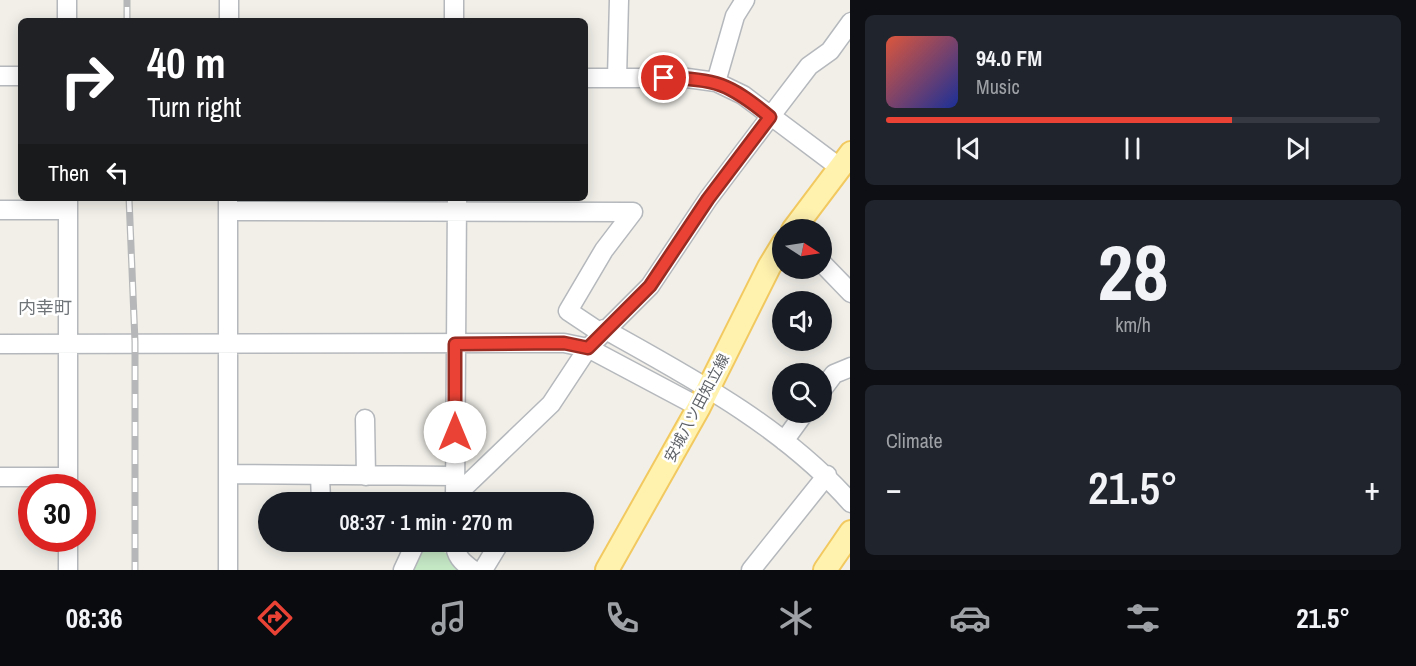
<!DOCTYPE html>
<html lang="en">
<head>
<meta charset="utf-8">
<style>
	body { margin:0; font-family:"Archivo Narrow","Noto Sans JP",sans-serif; background:#20242c; color:#f1f3f6; height:100vh; display:flex; flex-direction:column; font-size:22px; white-space:nowrap }
	* { box-sizing:border-box; margin:0 }
	p { font-size:20px; color:#9ea1a6 }
	.icon { flex:none; width:33px; height:33px; fill:none; stroke:currentColor; stroke-width:2; stroke-linecap:round; stroke-linejoin:round }
	.map { position:relative; flex:1; overflow:hidden }
	.side { display:flex; flex-direction:column; gap:15px; padding:15px; background:#0d0f14; width:566px }
	.side>* { flex:none }
	.banner { position:absolute; left:18px; top:18px; width:570px; height:183px; border-radius:9px; box-shadow:0 3px 15px #0003; background:#202124; color:#fff; overflow:hidden }
	.needle { width:39px; rotate:102deg }
	.buttons { position:absolute; left:772px; top:219px; display:grid; gap:12px }
	.buttons a { display:grid; place-items:center; width:60px; height:60px; border-radius:50%; background:#171b24; box-shadow:0 3px 15px #0003; font-size:30px }
	.speed { position:absolute; left:18px; top:474px; display:flex; gap:12px; font-size:30px; font-weight:700; text-align:center }
	.speed>* { display:grid; place-content:center; width:78px; height:78px; border-radius:50%; background:#171b24; box-shadow:0 3px 15px #0003; line-height:1 }
	.speed .limit { border:9px solid #d22; background:#fff; color:#111 }
	.pin { position:absolute; display:grid; place-items:center; width:51px; height:51px; color:#fff; margin:-26px; border:3px solid #fff; border-radius:50%; box-shadow:0 2px 6px #0007 }
	.me { position:absolute; width:66px; margin:-33px; rotate:0deg; stroke-linejoin:round; filter:drop-shadow(0 0 4px #0008) }
	.turn { display:flex; align-items:center; gap:21px; height:126px; padding:0 30px; font-size:27px }
	.turn .icon { width:78px; height:78px; stroke-width:2.5 }
	.turn b { display:block; font-size:42px; line-height:51px }
	.then { display:flex; align-items:center; height:57px; padding:0 30px; background:#0003; gap:12px; font-size:22px }
	.big { font-size:45px; font-weight:600; line-height:1.1 }
	.side .tile { flex:1; display:flex; flex-direction:column; justify-content:center; gap:9px; min-width:0; padding:0 21px; border-radius:9px; background:#20242c }
	.side .dial { align-items:center; gap:0 }
	.dial b { font-size:78px; line-height:1 }
	.song { display:flex; align-items:center; gap:18px }
	.cover { width:72px; height:72px; border-radius:9px; background:linear-gradient(135deg,hsl(10 70% 55%),hsl(230 70% 35%)) }
	.played { height:6px; border-radius:3px; background:linear-gradient(90deg,#ea4335 70%,#363941 70%) }
	.keys { display:flex; justify-content:space-around; direction:ltr }
	.heat { display:flex; justify-content:space-between; align-items:center; font-size:33px; direction:ltr }
	.trip { position:absolute; left:258px; top:492px; width:336px; height:60px; border-radius:30px; background:#171b24; box-shadow:0 3px 15px #0003; font-weight:600; line-height:60px; text-align:center }
	.tab-bar { display:flex; height:96px; justify-content:space-around; align-items:center; background:#090b0e; color:#9ea1a6 }
	.tab-bar .icon { width:42px; height:42px }
	.tab-bar .active { color:#ea4335 }
	.tab-bar b { font-size:27px; color:#f1f3f6 }
	main { display:flex; flex:1; min-height:0 }
	.map>svg:first-child { display:block }
</style>
</head>
<body>
<main>
<div class="map">
<svg width="851" height="570" viewBox="0 0 851 570">
	<rect width="100%" height="100%" fill="#f1efe8"/>
	<path fill="#c5e8c5" d="M244,198H398V200L244,202Z
		M423,542L450,555L462,570H408Z"/>
	<g fill="none" stroke-linecap="round" stroke-linejoin="round">
		<defs>
			<path id="minor" d="M67,0V21
				M454,0V21
				M229,21V0
				M0,76H21
				M585,78H687L716,82L743,95L839,167
				M617,78L619,0
				M716,82L735,16L745,0
				M0,210H68
				M228,211L633,212
				M822,263L851,293
				M604,329C692,378 784,427 851,503
				M601,333L568,311L604,250L633,212
				M0,344L564,343L588,348L699,407
				M822,390L834,374L851,367
				M365,419L366,476
				M784,441L805,412
				M228,474L455,476
				M320,475L321,502
				M0,477H68
				M68,488V198
				M449,502L551,404L588,348L650,286L708,199L770,117L809,66L830,51L851,22
				M455,502L457,198
				M68,538V570
				M455,542C455,556 462,562 473,570
				M228,570V198
				M403,570L416,542
				M483,570L500,542
				M751,570L827,475"/>
			<path id="major" d="M793,230L851,153
				M607,570L699,407L769,267L783,244
				M825,570L851,532"/>
		</defs>
		<use href="#minor" stroke="#b5b8bc" stroke-width="21"/>
		<use href="#major" stroke="#f2c960" stroke-width="26"/>
		<use href="#minor" stroke="#fff" stroke-width="18"/>
		<use href="#major" stroke="#fff2af" stroke-width="22"/>
		<defs>
			<path id="rail" d="M127,21V0
				M129,198L135,342V570"/>
		</defs>
		<use href="#rail" stroke="#b6b7b8" stroke-width="7"/>
		<use href="#rail" stroke="#fff" stroke-width="4.5" stroke-dasharray="14" stroke-linecap="butt"/>
	</g>
	<g fill="none" stroke-linecap="round" stroke-linejoin="round">
		<defs>
			<path id="route" d="M455,432V344L564,343L588,348L650,286L708,199L770,117C730,84 715,78 664,78"/>
		</defs>
		<use href="#route" stroke="#982c22" stroke-width="15"/>
		<use href="#route" stroke="#ea4335" stroke-width="10"/>
	</g>
	<g text-anchor="middle" stroke-width="5" stroke-linejoin="round" paint-order="stroke">
		<g font-size="15" fill="#5f6368" stroke="#fff">
			<text transform="translate(697 408) rotate(-62)" y="5">安城八ツ田知立線</text>
		</g>
		<g font-size="18" fill="#70757a" stroke="#fff">
			<text x="45" y="314">内幸町</text>
		</g>
	</g>
</svg>
<div class="buttons">
<a><svg class="needle" viewBox="-14 -14 28 28"><path d="M0-13l5 13h-10z" fill="#e53935"/><path d="M0 13l5-13h-10z" fill="#9ea1a6"/></svg></a>
<a><svg class="icon" aria-label="sound" viewBox="0 0 24 24"><path d="M4 9h4l5-4v14l-5-4H4zM17 9q2 3 0 6"/></svg></a>
<a><svg class="icon" aria-label="search" viewBox="0 0 24 24"><circle cx="10" cy="10" r="6"/><path d="M15 15l6 6"/></svg></a>
</div>
<div class="speed"><div class="limit">30</div></div>
<div class="pin" style="left:664px;top:78px;background:#d93025"><svg class="icon" aria-label="arrive" viewBox="0 0 24 24"><path d="M6 21V4h12l-3 4 3 4H6"/></svg></div>
<svg class="me" style="left:455px;top:432px" viewBox="-20 -20 40 40"><circle r="19" fill="#fff"/><path d="M0-13L10 11 0 6-10 11z" fill="#ea4335"/></svg>
<div class="trip">08:37 · 1 min · 270 m</div>
<div class="banner">
<div class="turn"><svg class="icon" aria-label="right" viewBox="0 0 24 24"><path d="M7 20v-9h11M14 6l5 5-5 5"/></svg><div><b>40 m</b>Turn right</div></div>
<div class="then">Then<svg class="icon" aria-label="left" viewBox="0 0 24 24"><path d="M17 20v-9H6M10 6l-5 5 5 5"/></svg></div>
</div>
</div>
<section class="side">
<div class="tile">
<div class="song"><i class="cover"></i><div><b>94.0 FM</b><p>Music</p></div></div>
<div class="played"></div>
<div class="keys"><svg class="icon" aria-label="previous" viewBox="0 0 24 24"><path d="M18 5L8 12l10 7zM5 5v14"/></svg><svg class="icon" aria-label="pause" viewBox="0 0 24 24"><path d="M8 5v14M16 5v14"/></svg><svg class="icon" aria-label="next" viewBox="0 0 24 24"><path d="M6 5l10 7-10 7zM19 5v14"/></svg></div>
</div>
<div class="tile dial"><b>28</b><p>km/h</p></div>
<div class="tile"><p>Climate</p>
<div class="heat"><a>−</a><b class="big">21.5°</b><a>+</a></div>
</div>
</section>
</main>
<nav class="tab-bar">
<b>08:36</b>
<svg class="icon active" aria-label="directions" viewBox="0 0 24 24"><path d="M12 3l9 9-9 9-9-9zM9 14v-3h6M13 9l2 2-2 2"/></svg>
<svg class="icon" aria-label="music" viewBox="0 0 24 24"><path d="M9 18V5l10-2v13"/><circle cx="6" cy="18" r="3"/><circle cx="16" cy="16" r="3"/></svg>
<svg class="icon" aria-label="phone" viewBox="0 0 24 24"><path d="M5 4h4l2 5-3 2q2 4 5 5l2-3 5 2v4C11 20 4 13 5 4z"/></svg>
<svg class="icon" aria-label="climate" viewBox="0 0 24 24"><path d="M12 3v18M4 7l16 10M4 17L20 7"/></svg>
<svg class="icon" aria-label="car" viewBox="0 0 24 24"><path d="M5 17H2v-5l4-1 3-4h7l3 4 3 1v5h-3M9 17h6M6 11h13"/><circle cx="7" cy="17" r="2"/><circle cx="17" cy="17" r="2"/></svg>
<svg class="icon" aria-label="filters" viewBox="0 0 24 24"><path d="M4 7h16M4 17h16"/><circle cx="9" cy="7" r="2"/><circle cx="15" cy="17" r="2"/></svg>
<b>21.5°</b>
</nav>
</body>
</html>
